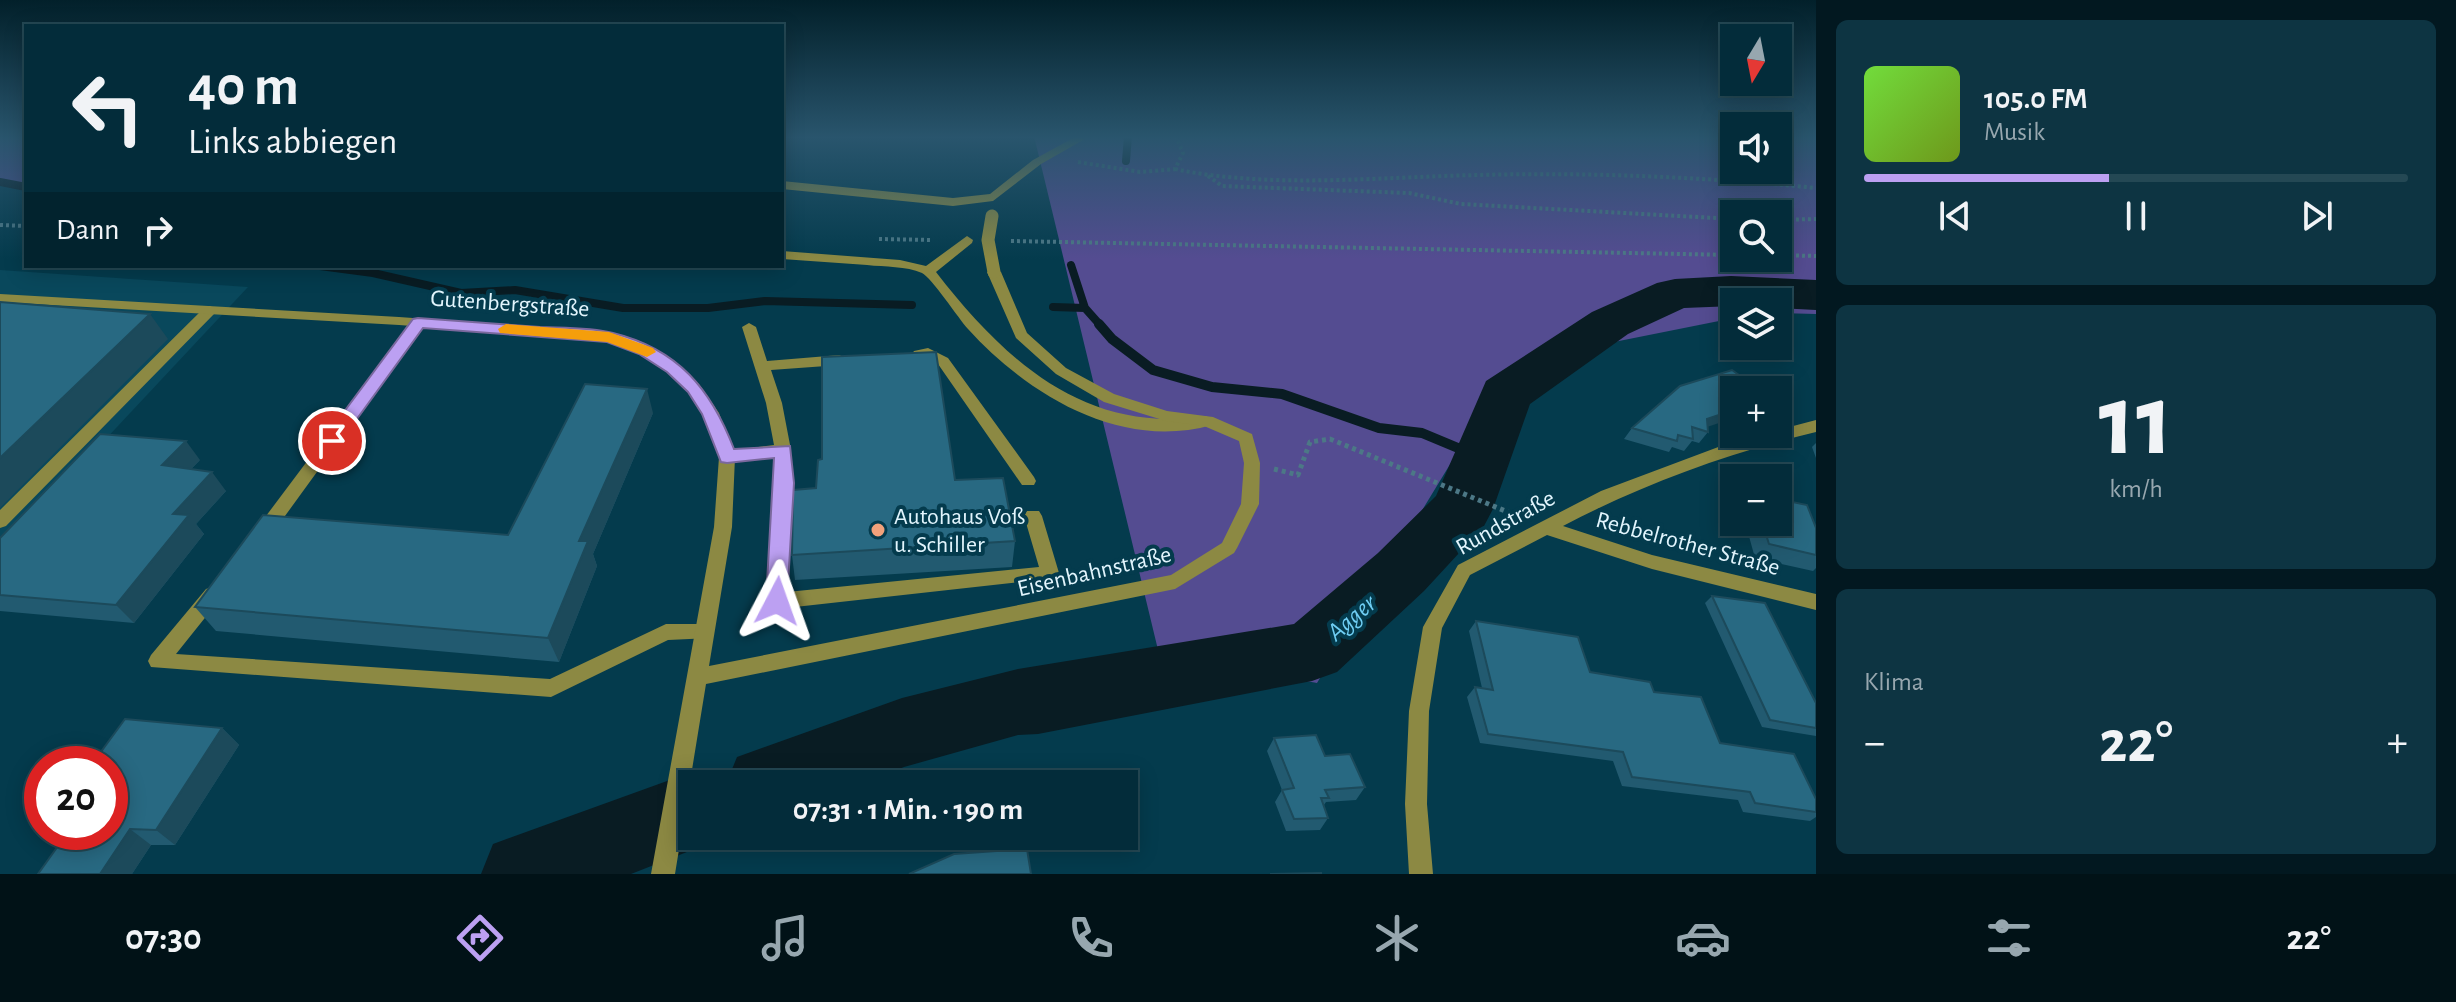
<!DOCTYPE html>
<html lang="de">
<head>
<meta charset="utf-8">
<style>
	body { margin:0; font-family:"Alegreya Sans",sans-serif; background:#0d3442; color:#f1f3f6; height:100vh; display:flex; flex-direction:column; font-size:30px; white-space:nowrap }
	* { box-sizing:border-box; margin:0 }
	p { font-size:26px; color:#97a7af }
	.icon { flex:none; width:44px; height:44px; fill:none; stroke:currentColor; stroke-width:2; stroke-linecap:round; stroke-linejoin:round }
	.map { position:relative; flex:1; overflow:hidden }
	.details { display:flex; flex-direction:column; gap:20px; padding:20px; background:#021820; width:640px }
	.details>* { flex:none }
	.banner { position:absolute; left:24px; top:24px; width:760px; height:244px; border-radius:0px; box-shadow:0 4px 20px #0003,0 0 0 2px #244854; background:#032c3a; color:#f1f3f6; overflow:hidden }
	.needle { width:52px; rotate:190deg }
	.buttons { position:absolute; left:1720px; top:24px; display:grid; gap:16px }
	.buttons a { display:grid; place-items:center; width:72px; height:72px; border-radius:0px; background:#032c3a; box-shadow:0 4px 20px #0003,0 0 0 2px #244854; font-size:40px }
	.speed { position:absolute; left:24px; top:746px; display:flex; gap:16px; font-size:40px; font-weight:700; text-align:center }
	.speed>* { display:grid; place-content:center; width:104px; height:104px; border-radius:50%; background:#032c3a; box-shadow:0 4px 20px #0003,0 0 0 2px #244854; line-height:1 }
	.speed .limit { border:12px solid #d22; background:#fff; color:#111 }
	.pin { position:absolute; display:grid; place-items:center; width:68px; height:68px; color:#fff; margin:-34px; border:4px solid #fff; border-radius:50%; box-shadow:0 2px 8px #0007 }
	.me { position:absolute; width:88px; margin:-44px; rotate:4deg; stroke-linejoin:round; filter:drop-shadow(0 0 6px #0008) }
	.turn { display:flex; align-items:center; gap:28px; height:168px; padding:0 32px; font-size:36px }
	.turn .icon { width:104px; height:104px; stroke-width:2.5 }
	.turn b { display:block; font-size:56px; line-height:68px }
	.then { display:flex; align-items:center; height:76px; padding:0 32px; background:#0003; gap:16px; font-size:30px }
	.big { font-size:60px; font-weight:700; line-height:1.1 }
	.details .widget { flex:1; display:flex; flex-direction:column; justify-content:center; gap:12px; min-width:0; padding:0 28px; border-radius:12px; background:#0d3442 }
	.details .dial { align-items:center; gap:0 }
	.dial b { font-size:104px; line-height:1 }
	.song { display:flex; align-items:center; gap:24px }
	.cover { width:96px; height:96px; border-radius:12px; background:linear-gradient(135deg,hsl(100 70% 55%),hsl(80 70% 35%)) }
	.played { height:8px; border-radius:4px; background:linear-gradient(90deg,#bca0f2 45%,#244854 45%) }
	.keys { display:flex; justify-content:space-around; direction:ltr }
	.heat { display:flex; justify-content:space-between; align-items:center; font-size:44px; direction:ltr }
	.trip { position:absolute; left:678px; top:770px; width:460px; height:80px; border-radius:0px; background:#032c3a; box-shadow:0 4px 20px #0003,0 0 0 2px #244854; font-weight:700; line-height:80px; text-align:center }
	.menu { display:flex; height:128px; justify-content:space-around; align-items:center; background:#011217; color:#97a7af }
	.menu .icon { width:56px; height:56px }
	.menu .on { color:#bca0f2 }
	.menu b { font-size:36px; color:#f1f3f6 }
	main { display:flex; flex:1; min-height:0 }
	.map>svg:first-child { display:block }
</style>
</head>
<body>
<main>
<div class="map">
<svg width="1816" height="874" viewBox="0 0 1816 874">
	<rect width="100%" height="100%" fill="#043b4d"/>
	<path fill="#09485c" d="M0,270L248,287L0,552Z"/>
	<path fill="#544c91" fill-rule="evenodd" d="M0,136H26V184H0Z
		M1034,136H1734V170H1778V136H1816V314L1778,313V302H1734V318L1609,343L1463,443L1317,683L1159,654ZM1734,214H1778V258H1734Z"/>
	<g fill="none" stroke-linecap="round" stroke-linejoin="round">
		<path stroke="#091c23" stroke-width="8" d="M1126,161L1128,136
			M0,182L26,187
			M1071,265L1085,308
			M320,266L373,273L461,293L515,290L623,308H708L765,301L912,305
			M1053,307L1085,308L1101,326"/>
		<path stroke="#091c23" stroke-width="10" d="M1099,324L1112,339L1153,370L1212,387L1282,394L1379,428L1422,433L1482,458"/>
		<path fill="#091c23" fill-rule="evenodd" d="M1731,276L1816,280V310L1778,308V302H1734V306L1684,308L1628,334L1530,404L1493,509L1484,526L1424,591L1337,672L1312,681L1038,734L1018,735L904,767L861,784H726L737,757L902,698L1018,669L1294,624L1378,553L1436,496L1486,381L1592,312L1657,283L1675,279Z
			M692,772L721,784H692V836H721L720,839L631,874H481L493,844Z"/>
		<path stroke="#4c7886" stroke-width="4" stroke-dasharray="3 3" stroke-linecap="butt" d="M1078,162L1140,172L1175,169L1183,153L1176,136
			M1175,169C1268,189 1381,177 1477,175C1591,172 1703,177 1816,188
			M1208,176L1222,186L1409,193L1461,204L1734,219
			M1778,220L1816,219
			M0,225L26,226
			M879,239L933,240
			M1011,241L1734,255
			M1778,255L1816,256"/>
		<path stroke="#4c7886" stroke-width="5" stroke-dasharray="4 4" stroke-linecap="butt" d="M1274,469L1298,475L1310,442L1330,439L1520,517"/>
		<path fill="#8c8943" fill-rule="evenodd" d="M967,236L973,240L972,243L936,272C1005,361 1086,435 1206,416L1214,421L1212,425C1120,451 1028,395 968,329C959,319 931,277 922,273C906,266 885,267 867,265C839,263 810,261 782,259V251L900,260L926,266Z
			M210,306L217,310L215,313L6,526L0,528V510L205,307Z
			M418,319L425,323L423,326L269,538H257L254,533L257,528L413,320Z
			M749,323L756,327L767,361L840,355L847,360L840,365L771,370L782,403L791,450L787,592L1039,567L1024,516L1027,511H1039L1042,516L1059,573L1056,578L777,609L770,606L768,601L775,457L727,463L719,457L727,451L774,445L766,403L742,327Z
			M928,348L948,358L1034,477L1036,481L1034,485H1022L938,364L926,358L914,357L912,354L914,351Z
			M213,586L220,589L222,594L220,599L176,654L550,679L666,624H704L711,626L714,632L711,638L668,640L551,697L151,667L148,661L151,655L206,589Z"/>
		<path fill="#8c8943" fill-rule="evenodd" d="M1075,137L1085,139L1041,164L993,201L953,206L782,189V181L953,198L990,194L1033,160Z
			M994,268L1001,272L1027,333L1066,368L1114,394L1167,411L1213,417L1252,434L1260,463L1259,504L1237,548L1234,553L1175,589L706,684L675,874H651L714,527L719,457L703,414L689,392L668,371L640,353L607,341L399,325L0,302V294L399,317L609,332L650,347L678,365L699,384L719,413L735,457L732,527L709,666L1171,575L1222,543L1241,504L1244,463L1239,441L1204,426L1166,421L1104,402L1056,374L1016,338L987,272Z
			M1816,420V432C1728,453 1643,484 1563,526L1652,555L1816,594V610L1652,569L1547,535L1470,575L1442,628L1429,711L1427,804L1433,874H1409L1405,804L1409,711L1423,627L1458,565L1601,491L1737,440L1760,434H1778V430Z"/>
		<path stroke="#8c8943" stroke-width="13" d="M992,216L988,240L994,272"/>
	</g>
	<path fill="#225a70" d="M653,413L593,554L597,566L559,662L216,631L195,607L508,535Z
		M1708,427V432L1699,443L1692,441L1684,451L1672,447L1669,452L1624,439L1632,428Z
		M1816,443V458L1812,447Z
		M200,460L191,469L226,491L196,524L204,534L134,623L0,611V538Z
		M955,480L1015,541L1012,567L795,580L792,555Z
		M1745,522H1778L1816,528V568L1813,571L1755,558Z
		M1712,596L1816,703V736L1762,727L1705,603Z
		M1476,621L1590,672L1654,692L1720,743L1816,799V817L1810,821L1743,812L1738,800L1622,786L1613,761L1480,743L1467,697L1475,687L1482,688L1469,631Z
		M222,728L239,745L175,845H151L132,874H38Z
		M1274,738L1325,756L1365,787L1356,800L1326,802L1324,805L1328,818L1320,830L1286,831L1275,802L1282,790L1267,751Z"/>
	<path fill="#1c4a5b" d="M150,314L168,339L0,508V458Z
		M647,389L653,413L593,554L597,566L559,662L548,638L579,541Z
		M1734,410V418L1698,430L1707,419Z
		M186,441L200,460L177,484L162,465Z
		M212,472L226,491L196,524L204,534L134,623L116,605L173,514Z
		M222,728L239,745L175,845L156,830Z
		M130,829L151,845L132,874H100Z"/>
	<path fill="#286982" stroke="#1c4a5b" stroke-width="2" d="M0,302L150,314L0,458Z
		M936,352L955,480L1003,478L1015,541L792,555L793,490L816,488L818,460L822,459V357Z
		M1732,370L1760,390H1734V410L1707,419L1708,432L1692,427L1693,439L1678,435L1677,441L1632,428L1680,386Z
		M585,384L647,389L579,541H588L548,638L195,607L263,515L508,535Z
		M100,434L186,441L162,465L212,472L173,514L189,515L116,605L0,595V538Z
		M1778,499L1807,505L1816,528V555L1769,544L1762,522H1778Z
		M1712,596L1765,603L1816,703V728L1770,720Z
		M1476,621L1578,637L1590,672L1650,682L1654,692L1701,697L1720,743L1794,754L1816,799V812L1755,803L1750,792L1632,777L1623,752L1488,734L1475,687L1493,690Z
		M125,719L222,728L156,830L130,829L100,874H38L68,832H110V764H92Z
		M1316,735L1325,756L1350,754L1365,787L1325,790L1329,798H1321L1328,818L1294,819L1282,790L1294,788L1274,738Z
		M1027,849L1031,874H909L954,854Z
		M1321,873V874H1270Z"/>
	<linearGradient id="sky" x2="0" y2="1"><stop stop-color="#02202a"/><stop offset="0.53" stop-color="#29556d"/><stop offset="1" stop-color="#29556d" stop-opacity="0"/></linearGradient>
	<rect width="1816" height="259" fill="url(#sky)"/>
	<path fill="#bca0f2" stroke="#7a689d" stroke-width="2" d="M418,318C459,321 499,324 540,327C563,328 590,327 613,333C678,349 711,389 734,449L790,446L794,483L787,601L784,607L777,609L769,607L766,601L774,458L727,463L721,462L702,414L688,392L667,372L639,354L607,342L423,328L338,445H326L323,441L326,436L413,319Z"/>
	<path fill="#f59e0b" d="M506,324L609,332L653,348L656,352L647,357L607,342L500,333L498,329Z"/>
	<circle fill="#f1a17b" stroke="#043b4d" stroke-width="3" cx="878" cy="530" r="8"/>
	<g text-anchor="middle" stroke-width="8" stroke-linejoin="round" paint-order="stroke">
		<g font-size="24" fill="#e2f5fd" stroke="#043b4d">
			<text transform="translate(510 303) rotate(4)" y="8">Gutenbergstraße</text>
			<text transform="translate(1505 522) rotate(-29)" y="8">Rundstraße</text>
			<text transform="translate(1688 543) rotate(15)" y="8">Rebbelrother Straße</text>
			<text transform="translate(1094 571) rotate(-13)" y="8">Eisenbahnstraße</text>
		</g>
		<g font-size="24" fill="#e2f5fd" stroke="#043b4d" text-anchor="start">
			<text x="894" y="524">Autohaus Voß<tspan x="894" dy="28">u. Schiller</tspan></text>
		</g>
		<g font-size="26" font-style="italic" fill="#6fcef4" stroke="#043b4d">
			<text transform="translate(1351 617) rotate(-41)" y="9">Agger</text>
		</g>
	</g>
</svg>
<div class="buttons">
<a><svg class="needle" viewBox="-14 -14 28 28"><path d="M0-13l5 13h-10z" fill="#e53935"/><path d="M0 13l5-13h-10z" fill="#97a7af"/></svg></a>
<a><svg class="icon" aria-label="sound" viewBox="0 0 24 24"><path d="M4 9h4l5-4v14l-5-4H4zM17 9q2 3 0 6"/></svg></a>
<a><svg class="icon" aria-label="search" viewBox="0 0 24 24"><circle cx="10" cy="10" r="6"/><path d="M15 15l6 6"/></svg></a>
<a><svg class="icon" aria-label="layers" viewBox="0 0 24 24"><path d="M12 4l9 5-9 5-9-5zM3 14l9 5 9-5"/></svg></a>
<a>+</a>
<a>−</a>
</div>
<div class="speed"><div class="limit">20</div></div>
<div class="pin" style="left:332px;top:441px;background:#d93025"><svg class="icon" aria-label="arrive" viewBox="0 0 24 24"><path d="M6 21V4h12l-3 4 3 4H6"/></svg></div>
<svg class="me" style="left:777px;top:601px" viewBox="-20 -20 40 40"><path d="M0-17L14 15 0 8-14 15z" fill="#bca0f2" stroke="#fff" stroke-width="4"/></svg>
<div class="trip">07:31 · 1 Min. · 190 m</div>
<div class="banner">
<div class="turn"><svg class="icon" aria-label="left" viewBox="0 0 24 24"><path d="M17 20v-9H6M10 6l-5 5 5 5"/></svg><div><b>40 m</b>Links abbiegen</div></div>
<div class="then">Dann<svg class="icon" aria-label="right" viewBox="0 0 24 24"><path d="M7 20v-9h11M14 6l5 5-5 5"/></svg></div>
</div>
</div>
<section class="details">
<div class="widget">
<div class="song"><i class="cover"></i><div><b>105.0 FM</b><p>Musik</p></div></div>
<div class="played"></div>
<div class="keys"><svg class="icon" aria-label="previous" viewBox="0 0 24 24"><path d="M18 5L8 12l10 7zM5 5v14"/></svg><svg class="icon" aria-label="pause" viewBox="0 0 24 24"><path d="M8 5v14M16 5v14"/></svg><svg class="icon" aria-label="next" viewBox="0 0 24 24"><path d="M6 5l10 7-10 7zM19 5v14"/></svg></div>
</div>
<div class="widget dial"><b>11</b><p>km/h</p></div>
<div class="widget"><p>Klima</p>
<div class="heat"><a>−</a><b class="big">22°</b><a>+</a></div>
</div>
</section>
</main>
<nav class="menu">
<b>07:30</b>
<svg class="icon on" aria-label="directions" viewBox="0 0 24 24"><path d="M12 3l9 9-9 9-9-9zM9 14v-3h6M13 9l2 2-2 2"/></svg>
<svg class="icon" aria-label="music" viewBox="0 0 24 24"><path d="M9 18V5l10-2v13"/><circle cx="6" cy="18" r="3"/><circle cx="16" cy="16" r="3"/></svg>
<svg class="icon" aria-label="phone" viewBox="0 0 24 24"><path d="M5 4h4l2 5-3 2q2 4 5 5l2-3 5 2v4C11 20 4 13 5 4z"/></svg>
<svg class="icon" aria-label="climate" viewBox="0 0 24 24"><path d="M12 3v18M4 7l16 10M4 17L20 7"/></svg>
<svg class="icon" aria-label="car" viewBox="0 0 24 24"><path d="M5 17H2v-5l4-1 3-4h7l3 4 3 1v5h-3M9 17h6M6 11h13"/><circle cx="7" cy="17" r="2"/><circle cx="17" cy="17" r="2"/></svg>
<svg class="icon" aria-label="filters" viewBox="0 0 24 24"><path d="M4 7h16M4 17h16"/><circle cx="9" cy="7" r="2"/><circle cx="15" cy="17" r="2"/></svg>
<b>22°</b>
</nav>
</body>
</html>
